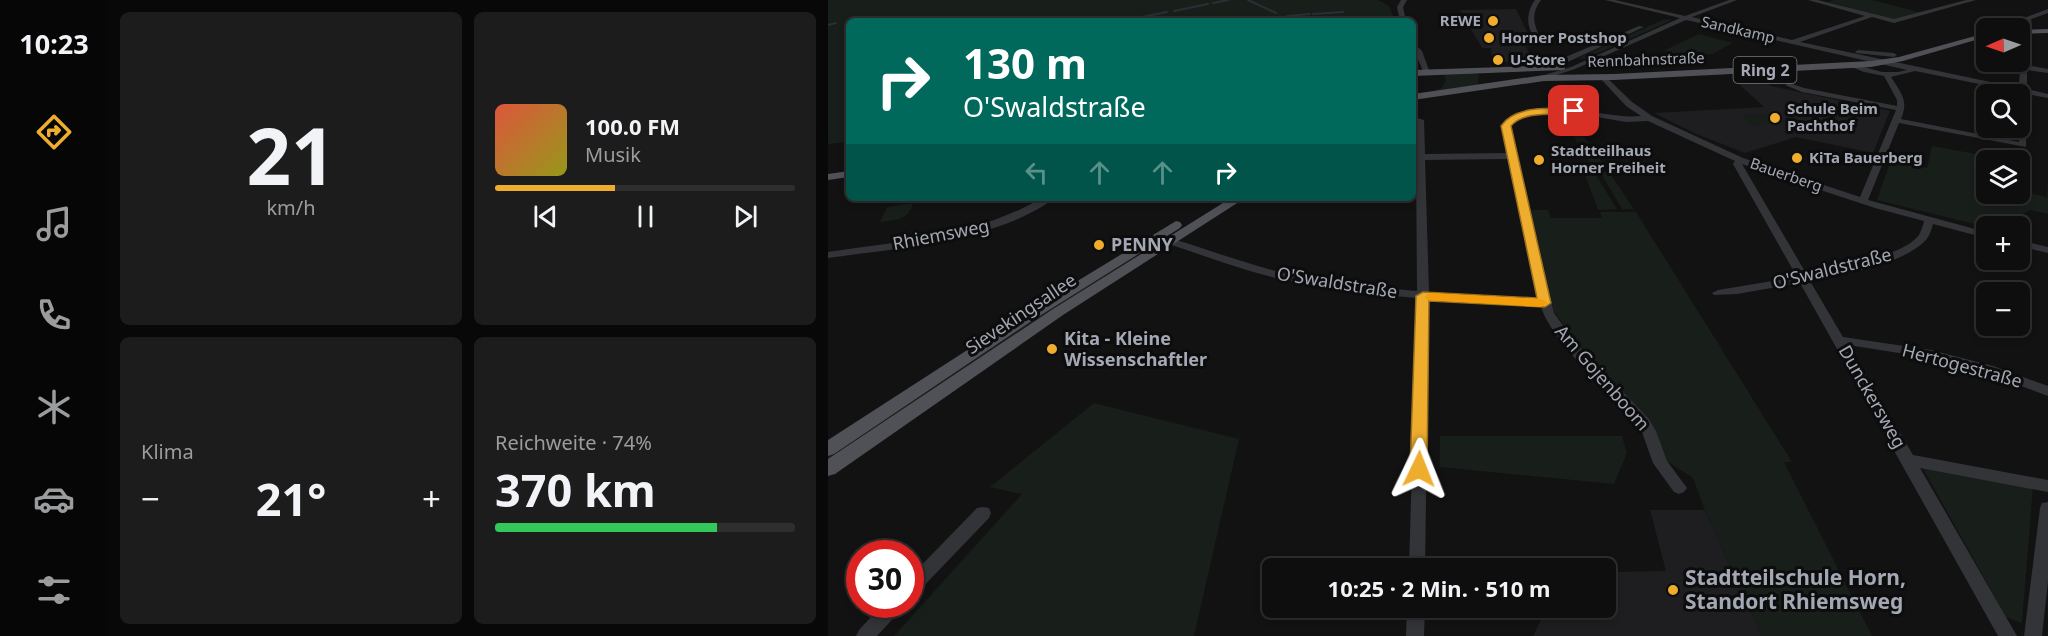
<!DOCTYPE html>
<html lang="de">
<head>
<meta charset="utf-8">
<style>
	body { margin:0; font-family:"Noto Sans",sans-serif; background:#1c1c1c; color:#f1f3f6; height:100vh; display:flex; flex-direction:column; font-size:22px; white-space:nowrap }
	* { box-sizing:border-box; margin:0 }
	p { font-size:20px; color:#9b9c9e }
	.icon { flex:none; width:33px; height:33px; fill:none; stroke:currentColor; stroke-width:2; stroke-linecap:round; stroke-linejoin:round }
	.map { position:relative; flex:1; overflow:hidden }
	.panel { display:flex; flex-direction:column; gap:12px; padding:12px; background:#080808; width:720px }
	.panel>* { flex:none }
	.top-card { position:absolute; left:18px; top:18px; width:570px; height:183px; border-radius:9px; box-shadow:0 3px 9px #0003,0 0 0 2px #2e2e2e; background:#00695c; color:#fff; overflow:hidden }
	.needle { width:39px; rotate:268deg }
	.tools { position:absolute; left:1148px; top:18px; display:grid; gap:12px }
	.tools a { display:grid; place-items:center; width:54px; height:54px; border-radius:9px; background:#0e0e0e; box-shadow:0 3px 9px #0003,0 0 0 2px #2e2e2e; font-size:30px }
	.speed { position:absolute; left:18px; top:540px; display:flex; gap:12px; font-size:30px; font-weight:700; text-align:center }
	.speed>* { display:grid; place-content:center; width:78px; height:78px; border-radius:50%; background:#0e0e0e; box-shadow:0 3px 9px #0003,0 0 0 2px #2e2e2e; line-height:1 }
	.speed .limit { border:9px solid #d22; background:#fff; color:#111 }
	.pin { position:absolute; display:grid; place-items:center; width:51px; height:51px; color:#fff; margin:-26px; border-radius:12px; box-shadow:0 3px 9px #0006 }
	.me { position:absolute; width:66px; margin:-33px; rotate:2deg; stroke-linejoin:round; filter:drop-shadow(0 0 4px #0008) }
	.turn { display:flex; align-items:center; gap:21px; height:126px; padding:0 18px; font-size:27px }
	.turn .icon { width:78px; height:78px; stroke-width:2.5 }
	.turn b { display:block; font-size:42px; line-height:51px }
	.lanes { display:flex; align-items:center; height:57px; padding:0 18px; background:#0003; justify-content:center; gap:30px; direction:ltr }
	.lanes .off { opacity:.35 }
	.big { font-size:45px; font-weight:700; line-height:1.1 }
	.panel .card { flex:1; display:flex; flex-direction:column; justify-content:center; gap:9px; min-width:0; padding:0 21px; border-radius:9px; background:#1c1c1c }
	.panel .dial { align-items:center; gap:0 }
	.dial b { font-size:78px; line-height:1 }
	.song { display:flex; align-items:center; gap:18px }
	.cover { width:72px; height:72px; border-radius:9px; background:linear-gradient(135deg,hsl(10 70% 55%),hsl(60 70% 35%)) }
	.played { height:6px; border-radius:3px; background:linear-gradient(90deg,#efad2e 40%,#2e2e2e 40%) }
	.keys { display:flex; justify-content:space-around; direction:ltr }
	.heat { display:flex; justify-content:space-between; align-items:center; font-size:33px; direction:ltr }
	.charge { height:9px; border-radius:4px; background:linear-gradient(90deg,#34c759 74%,#2e2e2e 0) }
	.panel .tiles { flex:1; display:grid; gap:12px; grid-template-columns:repeat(2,1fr) }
	.trip { position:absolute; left:434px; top:558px; width:354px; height:60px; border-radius:9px; background:#0e0e0e; box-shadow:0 3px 9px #0003,0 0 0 2px #2e2e2e; font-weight:700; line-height:60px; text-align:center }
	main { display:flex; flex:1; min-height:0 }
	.menu { display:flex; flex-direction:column; width:108px; justify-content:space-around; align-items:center; background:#060606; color:#9b9c9e }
	.menu .icon { width:42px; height:42px }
	.menu .current { color:#efad2e }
	.menu b { font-size:27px; color:#f1f3f6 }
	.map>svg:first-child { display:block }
</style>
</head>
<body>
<main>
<nav class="menu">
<b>10:23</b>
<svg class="icon current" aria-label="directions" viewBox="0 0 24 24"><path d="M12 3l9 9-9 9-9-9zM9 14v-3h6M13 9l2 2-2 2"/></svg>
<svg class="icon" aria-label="music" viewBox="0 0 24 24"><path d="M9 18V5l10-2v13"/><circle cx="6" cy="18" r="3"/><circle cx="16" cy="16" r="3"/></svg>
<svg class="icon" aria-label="phone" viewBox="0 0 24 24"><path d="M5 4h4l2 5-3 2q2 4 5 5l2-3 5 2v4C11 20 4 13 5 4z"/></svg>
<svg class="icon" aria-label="climate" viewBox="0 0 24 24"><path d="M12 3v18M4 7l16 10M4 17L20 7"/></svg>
<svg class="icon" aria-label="car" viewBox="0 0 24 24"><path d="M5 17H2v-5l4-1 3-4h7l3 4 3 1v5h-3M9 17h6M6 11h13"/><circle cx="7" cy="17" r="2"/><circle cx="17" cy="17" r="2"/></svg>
<svg class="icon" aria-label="filters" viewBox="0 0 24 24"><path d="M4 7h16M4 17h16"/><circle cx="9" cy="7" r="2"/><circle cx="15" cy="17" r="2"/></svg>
</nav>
<section class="panel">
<div class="tiles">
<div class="card dial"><b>21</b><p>km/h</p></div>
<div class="card">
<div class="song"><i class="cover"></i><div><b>100.0 FM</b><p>Musik</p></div></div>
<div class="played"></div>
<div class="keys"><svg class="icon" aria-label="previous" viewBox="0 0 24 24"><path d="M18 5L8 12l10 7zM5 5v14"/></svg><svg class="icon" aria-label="pause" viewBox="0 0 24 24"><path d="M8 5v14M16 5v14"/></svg><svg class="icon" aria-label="next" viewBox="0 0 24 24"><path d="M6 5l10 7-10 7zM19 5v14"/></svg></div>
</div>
<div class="card"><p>Klima</p>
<div class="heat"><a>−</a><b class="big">21°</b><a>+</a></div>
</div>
<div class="card"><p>Reichweite · 74%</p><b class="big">370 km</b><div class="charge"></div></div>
</div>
</section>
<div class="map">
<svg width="1220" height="636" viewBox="0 0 1220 636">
	<rect width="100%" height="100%" fill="#121213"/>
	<path fill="#1e1e20" d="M688,9L706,46L698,47L705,59L687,63L664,61L663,48H654L632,10Z
		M931,76L943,86L1062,111L1045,153L968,137L917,153L866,133L826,113L936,107L903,77Z
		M822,510H877L934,636H705L719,608H777V572L838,571Z"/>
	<path fill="#181e19" d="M0,0H550L561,6L567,21H21V142L0,144Z
		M1006,0H1044L1095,13L1067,20L1000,2Z
		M837,19L844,20L757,59L750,58Z
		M871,34L905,43L884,54L842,56L837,50Z
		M651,72L650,85L606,91L614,88L618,80L616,75L619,73Z
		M948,114L958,123L923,125L913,115Z
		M744,127L750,128L779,169H769L755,154L742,129Z
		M1104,146L1170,158V160H1158V194H1191V191L1219,197L1220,178V214L1202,210L1192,216L1191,233V226L1158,227L1049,200L1063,160L1099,168Z
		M756,172H766L789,209L770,210Z
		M772,172H781L806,209H794Z
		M85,203C81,220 68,220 52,222L59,207Z
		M703,210H720L723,218H774L772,212H808L964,462H956L1044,636H934L877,510L865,478L837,460L805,403L742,335L726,311Z
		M305,255L310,257L0,462V455L163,346Z
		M266,403L411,439L366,636H66L194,494L162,487Z
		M612,436H794L799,453L786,484L612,467Z
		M1093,465L1205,486L1194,623L1178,617Z"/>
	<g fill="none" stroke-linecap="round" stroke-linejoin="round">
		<path stroke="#283036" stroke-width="2" d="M420,0L448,13
			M385,3L400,0
			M346,11L380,4
			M485,14L515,12
			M304,19L339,12
			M297,21L301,20
			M467,21L459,16L482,14
			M0,25L8,23"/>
		<path fill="#333438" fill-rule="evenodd" d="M573,0H579L575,7L578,21H572L569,7Z
			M707,0H713C703,13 705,25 713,38L710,40C697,30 698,12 707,0Z
			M777,0H787L857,16L901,0H909L864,17L964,40L1037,16L980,0H990L1066,19L1138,0H1148L1066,23L1044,17L972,42L1191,88L1193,45L1198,46V65L1220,69V73L1199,70V89L1220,94V98L1199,94L1198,147L1071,123L1040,200L1158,232V238L1105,224C1103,230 1102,236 1097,241C1073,265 1015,274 982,281L1015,337L1103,350L1165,366L1220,386V396L1156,372L1103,358L1020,345L1085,455L1220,480V492L1092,468L1189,636H1170L972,283L909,294L886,295L884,293L890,290L969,277L905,164L907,161L820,121L798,122L746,113H714L691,120L684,123L682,126L726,313L746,341L820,418L828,431L839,461L859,488L856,492L851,494L846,492L825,463L814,432L810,426C787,401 719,335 713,306L601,299L597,568H581L589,298C543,294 497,289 452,279C413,270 375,255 337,243L336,241L337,239H345C382,250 418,264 456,273C500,283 545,287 589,291L588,157L589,118L596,120L597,154L680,153L674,126L678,119C700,110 724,106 748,109C770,112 791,118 813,116L798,106L773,79V75H776L804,102L824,116L915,158L1032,197L1068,110L974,92L957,85L961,83L976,88L1069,106V100L1056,76L1036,72L1021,66L1025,64L1054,72H1070L1079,70L858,20L747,69L713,80V76L743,67L852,18ZM1087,71L1191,92V142L1073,119C1081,100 1073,93 1063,77ZM681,159L711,299L601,292L597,160ZM914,164L1047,208L1096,221C1095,226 1093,231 1091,235C1076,256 1005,270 979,275Z
			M1220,9V13L1203,19L1204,26L1185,22Z
			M811,26L816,27L733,65L718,69L714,67Z
			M585,42L594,51L602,73L595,71L585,48Z
			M1030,50L1066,53L1069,55L1066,57L1028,53L1027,52Z
			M214,198H226C216,207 202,213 190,219C130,244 64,249 0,258V252C74,241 148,236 214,198Z
			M1191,240L1220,247V253L1191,246Z
			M1220,502V581L1214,636H1196L1212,508L1214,503Z
			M155,507L161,508L163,513L161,518L88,594L82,597V577L149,508Z
			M55,604H76L73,610L49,636H28L31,630Z
			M579,608H597L596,636H578Z"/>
		<path fill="#4f5157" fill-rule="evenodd" d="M1220,29V33L1191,34V30Z
			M1158,33V37L1075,61L1043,67L786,80L716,81L585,100V94L716,75L786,74L1043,61L1071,57Z
			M737,65V69L734,70L585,76V70Z
			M21,171V177L0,180V174Z
			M403,198H417L235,315L7,474L0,476V459L225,309Z
			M348,221L352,222L354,225L352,228L202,322L6,454L0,456V440L192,316Z"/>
	</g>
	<path fill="#efad2e" stroke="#9b701e" stroke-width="1.5" d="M746,108L751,111L749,113C730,116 697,109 683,126L723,303L717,307L601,301L599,469L597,474L591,476L585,474L582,469L588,296L595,292L709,298L673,126C686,105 725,108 746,108Z"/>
	<path fill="#f59e0b" d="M603,293L713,299L720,303L713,307L599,300L597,297L599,294Z"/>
	<g fill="#efad2e" stroke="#0d0d0e" stroke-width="2">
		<circle cx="665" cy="21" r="6"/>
		<circle cx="661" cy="38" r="6"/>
		<circle cx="670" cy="60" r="6"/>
		<circle cx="947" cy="118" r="6"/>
		<circle cx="969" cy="158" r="6"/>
		<circle cx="711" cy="160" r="6"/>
		<circle cx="271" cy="245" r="6"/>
		<circle cx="224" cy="349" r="6"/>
		<circle cx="845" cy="590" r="6"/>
	</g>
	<g text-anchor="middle" stroke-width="6" stroke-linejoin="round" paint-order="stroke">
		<g font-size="15" font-weight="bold" fill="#a3a8b4" stroke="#0d0d0e" text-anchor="start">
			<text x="653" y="26" text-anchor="end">REWE</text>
			<text x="673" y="43">Horner Postshop</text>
			<text x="682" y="65">U-Store</text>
			<text x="959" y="114">Schule Beim<tspan x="959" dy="17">Pachthof</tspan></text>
			<text x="723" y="156">Stadtteilhaus<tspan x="723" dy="17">Horner Freiheit</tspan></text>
			<text x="981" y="163">KiTa Bauerberg</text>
		</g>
		<g font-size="15" fill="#a3a8b4" stroke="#0d0d0e">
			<text transform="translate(910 30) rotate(13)" y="5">Sandkamp</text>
			<text transform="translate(818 60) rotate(-2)" y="5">Rennbahnstraße</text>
			<text transform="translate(958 175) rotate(19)" y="5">Bauerberg</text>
		</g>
		<rect fill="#0d0d0e" stroke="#767a82" stroke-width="1.5" x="905.5" y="57" width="63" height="26" rx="4.5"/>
		<g font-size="16" font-weight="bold" fill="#a3a8b4">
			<text x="937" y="76">Ring 2</text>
		</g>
		<g font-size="18" fill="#a3a8b4" stroke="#0d0d0e">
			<text transform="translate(113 235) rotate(-11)" y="6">Rhiemsweg</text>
			<text transform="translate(1004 269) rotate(-14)" y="6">O'Swaldstraße</text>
			<text transform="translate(509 283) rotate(9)" y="6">O'Swaldstraße</text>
			<text transform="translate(193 314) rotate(-34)" y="6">Sievekingsallee</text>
			<text transform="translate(1134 366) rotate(15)" y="6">Hertogestraße</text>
			<text transform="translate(774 378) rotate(49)" y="6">Am Gojenboom</text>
			<text transform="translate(1044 397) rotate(60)" y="6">Dunckersweg</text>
		</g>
		<g font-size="18" font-weight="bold" fill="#a3a8b4" stroke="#0d0d0e" text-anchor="start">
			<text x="283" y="251">PENNY</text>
			<text x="236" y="345">Kita - Kleine<tspan x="236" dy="21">Wissenschaftler</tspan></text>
		</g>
		<g font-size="21" font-weight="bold" fill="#a3a8b4" stroke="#0d0d0e" text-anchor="start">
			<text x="857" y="585">Stadtteilschule Horn,<tspan x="857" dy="24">Standort Rhiemsweg</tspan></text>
		</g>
	</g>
</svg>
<div class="tools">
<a><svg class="needle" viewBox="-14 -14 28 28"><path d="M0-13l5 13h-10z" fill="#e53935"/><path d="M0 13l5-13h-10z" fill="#9b9c9e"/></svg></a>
<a><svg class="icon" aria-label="search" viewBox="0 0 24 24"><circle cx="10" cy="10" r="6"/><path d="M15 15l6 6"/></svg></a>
<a><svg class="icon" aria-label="layers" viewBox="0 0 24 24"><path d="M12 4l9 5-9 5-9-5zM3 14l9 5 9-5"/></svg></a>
<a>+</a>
<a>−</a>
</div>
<div class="speed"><div class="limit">30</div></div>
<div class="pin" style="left:746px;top:111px;background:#d93025"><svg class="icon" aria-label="arrive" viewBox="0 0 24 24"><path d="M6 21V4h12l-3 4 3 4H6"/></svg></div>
<svg class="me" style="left:591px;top:469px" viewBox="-20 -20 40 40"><path d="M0-17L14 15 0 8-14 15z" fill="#efad2e" stroke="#fff" stroke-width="4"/></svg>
<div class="trip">10:25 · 2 Min. · 510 m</div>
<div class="top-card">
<div class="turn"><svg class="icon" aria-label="right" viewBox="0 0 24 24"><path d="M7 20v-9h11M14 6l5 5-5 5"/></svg><div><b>130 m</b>O'Swaldstraße</div></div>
<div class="lanes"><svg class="icon off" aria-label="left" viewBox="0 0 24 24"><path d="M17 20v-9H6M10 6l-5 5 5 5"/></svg><svg class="icon off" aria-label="ahead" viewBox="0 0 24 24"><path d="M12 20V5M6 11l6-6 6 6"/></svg><svg class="icon off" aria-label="ahead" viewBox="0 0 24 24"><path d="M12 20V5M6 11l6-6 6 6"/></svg><svg class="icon" aria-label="right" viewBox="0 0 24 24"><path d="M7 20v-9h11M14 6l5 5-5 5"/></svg></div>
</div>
</div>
</main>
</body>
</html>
